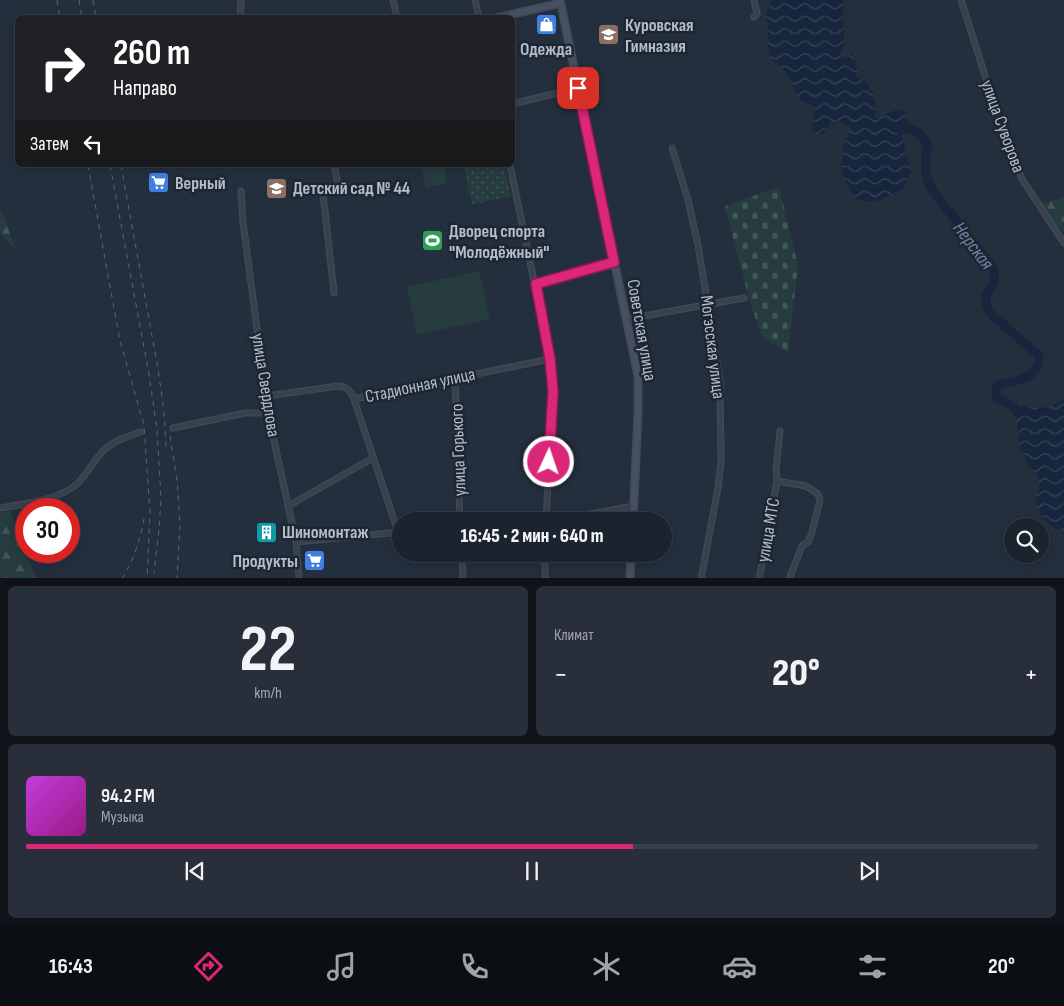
<!DOCTYPE html>
<html lang="ru">
<head>
<meta charset="utf-8">
<style>
	body { margin:0; font-family:"Sofia Sans Condensed",sans-serif; background:#282f3a; color:#f1f3f6; height:100vh; display:flex; flex-direction:column; font-size:19px; white-space:nowrap }
	* { box-sizing:border-box; margin:0 }
	p { font-size:16px; color:#a0a4aa }
	.icon { flex:none; width:28px; height:28px; fill:none; stroke:currentColor; stroke-width:2; stroke-linecap:round; stroke-linejoin:round }
	.map { position:relative; height:578px; overflow:hidden }
	.panel { display:flex; flex-direction:column; gap:8px; padding:8px; background:#0f1319; flex:1 }
	.panel>* { flex:none }
	.hud { position:absolute; left:15px; top:15px; width:500px; height:152px; border-radius:8px; box-shadow:0 2px 12px #0003,0 0 0 1px #39404a; background:#202124; color:#fff; overflow:hidden }
	.tools { position:absolute; left:1004px; top:518px; display:grid; gap:10px }
	.tools a { display:grid; place-items:center; width:45px; height:45px; border-radius:50%; background:#1b232e; box-shadow:0 2px 12px #0003,0 0 0 1px #39404a; font-size:25px }
	.speed { position:absolute; left:15px; top:498px; display:flex; gap:10px; font-size:25px; font-weight:700; text-align:center }
	.speed>* { display:grid; place-content:center; width:65px; height:65px; border-radius:50%; background:#1b232e; box-shadow:0 2px 12px #0003,0 0 0 1px #39404a; line-height:1 }
	.speed .limit { border:8px solid #d22; background:#fff; color:#111 }
	.pin { position:absolute; display:grid; place-items:center; width:42px; height:42px; color:#fff; margin:-21px; border-radius:10px; box-shadow:0 2px 8px #0006 }
	.me { position:absolute; width:55px; margin:-28px; rotate:3deg; stroke-linejoin:round; filter:drop-shadow(0 0 4px #0008) }
	.turn { display:flex; align-items:center; gap:18px; height:105px; padding:0 15px; font-size:22px }
	.turn .icon { width:65px; height:65px; stroke-width:2.5 }
	.turn b { display:block; font-size:35px; line-height:42px }
	.then { display:flex; align-items:center; height:48px; padding:0 15px; background:#0003; gap:10px; font-size:19px }
	.big { font-size:38px; font-weight:800; line-height:1.1 }
	.panel .card { flex:1; display:flex; flex-direction:column; justify-content:center; gap:8px; min-width:0; padding:0 18px; border-radius:8px; background:#282f3a }
	.panel .dial { align-items:center; gap:0 }
	.dial b { font-size:65px; line-height:1 }
	.song { display:flex; align-items:center; gap:15px }
	.cover { width:60px; height:60px; border-radius:8px; background:linear-gradient(135deg,hsl(290 70% 55%),hsl(310 70% 35%)) }
	.played { height:5px; border-radius:2px; background:linear-gradient(90deg,#db2777 60%,#39404a 60%) }
	.keys { display:flex; justify-content:space-around; direction:ltr }
	.heat { display:flex; justify-content:space-between; align-items:center; font-size:28px; direction:ltr }
	.panel .tiles { flex:1; display:grid; gap:8px; grid-template-columns:1fr 1fr }
	.card:last-child { grid-column:span 2 }
	.trip { position:absolute; left:392px; top:512px; width:280px; height:50px; border-radius:25px; background:#1b232e; box-shadow:0 2px 12px #0003,0 0 0 1px #39404a; font-weight:800; line-height:50px; text-align:center }
	.menu { display:flex; height:80px; justify-content:space-around; align-items:center; background:#0b0e12; color:#a0a4aa }
	.menu .icon { width:35px; height:35px }
	.menu .active { color:#db2777 }
	.menu b { font-size:22px; color:#f1f3f6 }
	.map>svg:first-child { display:block }
</style>
</head>
<body>
<div class="map">
<svg width="1064" height="579" viewBox="0 0 1064 579">
	<defs>
		<pattern id="green-dots" width="8" height="8" patternUnits="userSpaceOnUse" patternTransform="scale(1.25)"><rect width="8" height="8" fill="#263c3f"/><path d="M2 2h.1M6 6h.1" fill="none" stroke="#435659" stroke-width="1.8" stroke-linecap="round"/></pattern>
		<pattern id="forest-firs" width="22" height="20" patternUnits="userSpaceOnUse" patternTransform="scale(1.25)"><rect width="22" height="20" fill="#263c3f"/><path d="M5 1l3.5 6h-7zM16 11l3.5 6h-7z" fill="#435659"/></pattern>
		<pattern id="cemetery-stones" width="16" height="16" patternUnits="userSpaceOnUse" patternTransform="scale(1.25)"><rect width="16" height="16" fill="#263c3f"/><path d="M2 7V4a2 2 0 0 1 4 0v3zM10 15v-3a2 2 0 0 1 4 0v3z" fill="#435659"/></pattern>
		<pattern id="water-waves" width="16" height="10" patternUnits="userSpaceOnUse" patternTransform="scale(1.25)"><rect width="16" height="10" fill="#17263c"/><path d="M0 5q4-4 8 0t8 0" fill="none" stroke="#364457"/></pattern>
	</defs>
	<rect width="100%" height="100%" fill="#242f3e"/>
	<path fill="url(#green-dots)" d="M464,165H504L511,196L472,205Z"/>
	<path fill="url(#forest-firs)" d="M1064,197V233L1057,226L1042,204Z
		M0,211L4,216L16,250L0,233Z
		M10,511L36,578H0V513Z"/>
	<path fill="url(#cemetery-stones)" d="M779,187L798,265L788,353L761,336L746,288L725,206Z"/>
	<path fill="#263c3f" d="M421,165H444L447,183L426,188Z
		M479,271L490,319L417,335L407,287Z"/>
	<path fill="url(#water-waves)" d="M772,0H843L844,44L840,55L844,59L852,52L858,70L855,76C873,81 878,103 875,119L898,109L905,112L910,128L902,136L911,172L906,180L905,187C886,197 877,206 856,199L844,179L841,165L844,143L852,128L838,120L832,122L823,134H814C810,121 817,117 814,106C792,100 795,85 784,70C781,65 775,63 771,60L767,41L769,29L765,15Z
		M1064,399V530C1052,533 1036,511 1036,500C1035,496 1038,492 1039,488C1039,484 1039,480 1038,476L1029,466L1019,446L1017,418C1012,414 1009,412 1011,405L1042,408L1050,406Z"/>
	<g fill="none" stroke-linecap="round" stroke-linejoin="round">
		<path stroke="#17263c" stroke-width="1" d="M0,374L8,382"/>
		<path stroke="#17263c" stroke-width="9" d="M898,129C915,128 920,131 928,145C924,164 924,173 932,190L991,265C1004,289 977,285 989,312L1039,356C1042,379 1013,381 997,385L996,398L1011,405L1019,412"/>
		<defs>
			<path id="street" d="M393,0L397,18
				M475,0L479,18
				M754,0L757,14L754,17
				M961,0L1002,129L1022,179L1064,243
				M240,18L241,0
				M512,104L578,88
				M672,148L688,200L698,245L720,381L721,463L718,488L701,579
				M510,165L550,359L553,392L546,521
				M241,191L243,222L268,413L296,542L299,579
				M535,284L614,262
				M334,293L323,194L339,189L334,165
				M627,319L744,298
				M455,378L460,521
				M267,396L338,386C347,386 351,391 354,399L550,359
				M354,399L398,532
				M173,428L245,413H268
				M780,431L776,470L777,481L806,486L818,494L820,501L811,535L808,542L802,546L789,579
				M288,506L373,458
				M0,508C23,504 59,500 77,484C88,473 95,458 106,448C116,440 129,436 141,432
				M552,521L634,506
				M296,542L401,532
				M462,554L463,579
				M545,554V579
				M759,579L777,481"/>
			<path id="secondary" d="M560,0L638,376V414L633,521
				M496,18L561,3
				M630,579L631,554"/>
		</defs>
		<use href="#street" stroke="#414a57" stroke-width="7"/>
		<use href="#secondary" stroke="#414a57" stroke-width="9"/>
		<use href="#street" stroke="#38414e" stroke-width="4.5"/>
		<use href="#secondary" stroke="#465061" stroke-width="6"/>
		<path stroke="#5a6575" stroke-width="1" stroke-dasharray="5 5" stroke-linecap="butt" d="M57,0L60,18
			M79,0L82,18
			M93,0L96,18
			M88,165L120,341L144,425L150,513L147,579
			M110,165L149,374L157,430L161,498L159,529L154,573
			M121,165L158,369L164,411L166,446
			M170,436L177,480L180,523L177,579
			M122,579C136,555 140,540 145,514"/>
	</g>
	<g fill="none" stroke-linecap="round" stroke-linejoin="round">
		<defs>
			<path id="route" d="M549,462L553,392L550,359L536,284L614,262L578,88"/>
		</defs>
		<use href="#route" stroke="#8e194d" stroke-width="12"/>
		<use href="#route" stroke="#db2777" stroke-width="9"/>
	</g>
	<defs>
		<symbol id="shop-square" viewBox="-11 -11 22 22"><rect x="-9" y="-9" width="18" height="18" rx="4" fill="#3f7fe0" stroke="#1d2633"/><path d="M-5-2.5h2.3a2.7 3.5 0 0 1 5.4 0H5L5.5 6h-11ZM-1.5-2.5h3a1.5 2.3 0 0 0-3 0Z" fill="#fff"/></symbol>
		<symbol id="school-square" viewBox="-11 -11 22 22"><rect x="-9" y="-9" width="18" height="18" rx="4" fill="#8d6e63" stroke="#1d2633"/><path d="M0-5L7-2L0 1L-7-2ZM-4 1L0 2.5L4 1V4Q0 6-4 4Z" fill="#fff"/></symbol>
		<symbol id="supermarket-square" viewBox="-11 -11 22 22"><rect x="-9" y="-9" width="18" height="18" rx="4" fill="#3f7fe0" stroke="#1d2633"/><path d="M-6-5.5h2.5l.6 2H6L4.5 2H-2.5L-4.4-4H-6ZM-1.5 3.2a1.3 1.3 0 1 0 .1 0ZM3 3.2a1.3 1.3 0 1 0 .1 0Z" fill="#fff"/></symbol>
		<symbol id="stadium-square" viewBox="-11 -11 22 22"><rect x="-9" y="-9" width="18" height="18" rx="4" fill="#2e9e5b" stroke="#1d2633"/><path d="M0-5a6.5 5 0 1 0 0 10a6.5 5 0 1 0 0-10ZM-3.5-1.8h7v3.6h-7Z" fill="#fff"/></symbol>
		<symbol id="building-square" viewBox="-11 -11 22 22"><rect x="-9" y="-9" width="18" height="18" rx="4" fill="#0f9aa8" stroke="#1d2633"/><path d="M-4-6H4V6H1V3H-1V6H-4ZM-2.5-4.3h1.7v1.8h-1.7ZM.8-4.3h1.7v1.8H.8ZM-2.5-1h1.7V.8h-1.7ZM.8-1h1.7V.8H.8Z" fill="#fff"/></symbol>
	</defs>
	<g fill-rule="evenodd">
		<use href="#shop-square" x="534" y="12" width="25" height="25"/>
		<use href="#school-square" x="596" y="22" width="25" height="25"/>
		<use href="#supermarket-square" x="146" y="170" width="25" height="25"/>
		<use href="#school-square" x="264" y="176" width="25" height="25"/>
		<use href="#stadium-square" x="420" y="228" width="25" height="25"/>
		<use href="#building-square" x="254" y="520" width="25" height="25"/>
		<use href="#supermarket-square" x="302" y="548" width="25" height="25"/>
	</g>
	<g text-anchor="middle" stroke-width="5" stroke-linejoin="round" paint-order="stroke">
		<g font-size="18" font-weight="bold" fill="#b4bcc9" stroke="#1d2633" text-anchor="start">
			<text x="625" y="31">Куровская<tspan x="625" dy="21">Гимназия</tspan></text>
			<text x="546" y="55" text-anchor="middle">Одежда</text>
			<text x="175" y="189">Верный</text>
			<text x="293" y="194">Детский сад № 44</text>
			<text x="449" y="237">Дворец спорта<tspan x="449" dy="21">"Молодёжный"</tspan></text>
			<text x="282" y="538">Шиномонтаж</text>
			<text x="298" y="567" text-anchor="end">Продукты</text>
		</g>
		<g font-size="18" fill="#b4bcc9" stroke="#1d2633">
			<text transform="translate(1003 126) rotate(70)" y="6">улица Суворова</text>
			<text transform="translate(642 330) rotate(80)" y="6">Советская улица</text>
			<text transform="translate(713 347) rotate(83)" y="6">Могэсская улица</text>
			<text transform="translate(266 385) rotate(81)" y="6">улица Свердлова</text>
			<text transform="translate(420 385) rotate(-12)" y="6">Стадионная улица</text>
			<text transform="translate(458 450) rotate(-92)" y="6">улица Горького</text>
			<text transform="translate(768 530) rotate(-80)" y="6">улица МТС</text>
		</g>
		<g font-size="19" font-style="italic" fill="#6d86a8" stroke="#1d2633">
			<text transform="translate(974 245) rotate(53)" y="7">Нерская</text>
		</g>
	</g>
</svg>
<div class="tools">
<a><svg class="icon" aria-label="search" viewBox="0 0 24 24"><circle cx="10" cy="10" r="6"/><path d="M15 15l6 6"/></svg></a>
</div>
<div class="speed"><div class="limit">30</div></div>
<div class="pin" style="left:578px;top:88px;background:#d93025"><svg class="icon" aria-label="arrive" viewBox="0 0 24 24"><path d="M6 21V4h12l-3 4 3 4H6"/></svg></div>
<svg class="me" style="left:549px;top:462px" viewBox="-20 -20 40 40"><circle r="17" fill="#db2777" stroke="#fff" stroke-width="3"/><path d="M0-11L8 9 0 5-8 9z" fill="#fff"/></svg>
<div class="trip">16:45 · 2 мин · 640 m</div>
<div class="hud">
<div class="turn"><svg class="icon" aria-label="right" viewBox="0 0 24 24"><path d="M7 20v-9h11M14 6l5 5-5 5"/></svg><div><b>260 m</b>Направо</div></div>
<div class="then">Затем<svg class="icon" aria-label="left" viewBox="0 0 24 24"><path d="M17 20v-9H6M10 6l-5 5 5 5"/></svg></div>
</div>
</div>
<section class="panel">
<div class="tiles">
<div class="card dial"><b>22</b><p>km/h</p></div>
<div class="card"><p>Климат</p>
<div class="heat"><a>−</a><b class="big">20°</b><a>+</a></div>
</div>
<div class="card">
<div class="song"><i class="cover"></i><div><b>94.2 FM</b><p>Музыка</p></div></div>
<div class="played"></div>
<div class="keys"><svg class="icon" aria-label="previous" viewBox="0 0 24 24"><path d="M18 5L8 12l10 7zM5 5v14"/></svg><svg class="icon" aria-label="pause" viewBox="0 0 24 24"><path d="M8 5v14M16 5v14"/></svg><svg class="icon" aria-label="next" viewBox="0 0 24 24"><path d="M6 5l10 7-10 7zM19 5v14"/></svg></div>
</div>
</div>
</section>
<nav class="menu">
<b>16:43</b>
<svg class="icon active" aria-label="directions" viewBox="0 0 24 24"><path d="M12 3l9 9-9 9-9-9zM9 14v-3h6M13 9l2 2-2 2"/></svg>
<svg class="icon" aria-label="music" viewBox="0 0 24 24"><path d="M9 18V5l10-2v13"/><circle cx="6" cy="18" r="3"/><circle cx="16" cy="16" r="3"/></svg>
<svg class="icon" aria-label="phone" viewBox="0 0 24 24"><path d="M5 4h4l2 5-3 2q2 4 5 5l2-3 5 2v4C11 20 4 13 5 4z"/></svg>
<svg class="icon" aria-label="climate" viewBox="0 0 24 24"><path d="M12 3v18M4 7l16 10M4 17L20 7"/></svg>
<svg class="icon" aria-label="car" viewBox="0 0 24 24"><path d="M5 17H2v-5l4-1 3-4h7l3 4 3 1v5h-3M9 17h6M6 11h13"/><circle cx="7" cy="17" r="2"/><circle cx="17" cy="17" r="2"/></svg>
<svg class="icon" aria-label="filters" viewBox="0 0 24 24"><path d="M4 7h16M4 17h16"/><circle cx="9" cy="7" r="2"/><circle cx="15" cy="17" r="2"/></svg>
<b>20°</b>
</nav>
</body>
</html>
